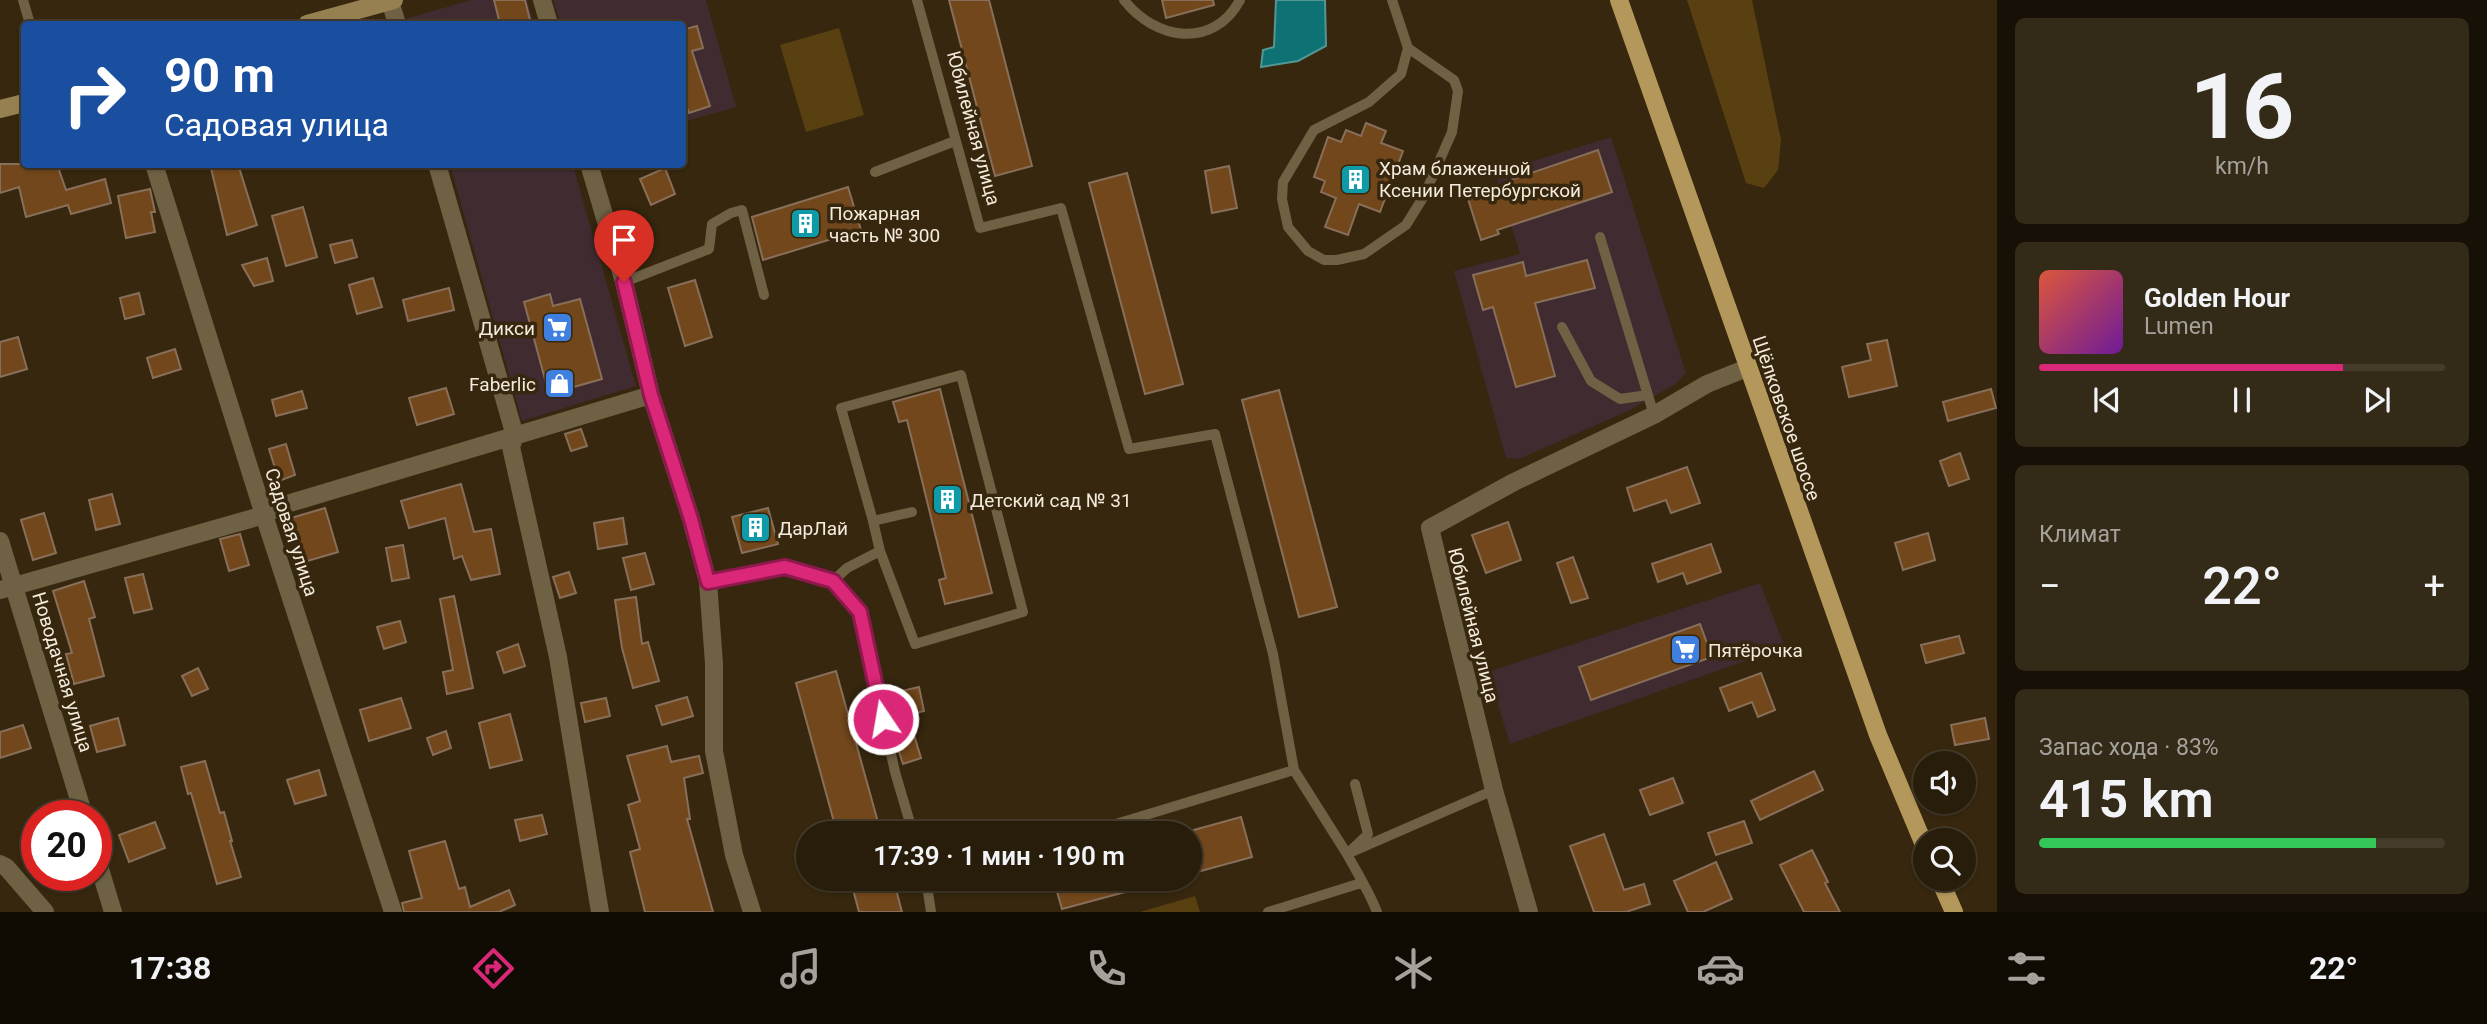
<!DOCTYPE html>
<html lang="ru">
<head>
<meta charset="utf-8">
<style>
	body { margin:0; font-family:Roboto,sans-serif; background:#342a18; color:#f1f3f6; height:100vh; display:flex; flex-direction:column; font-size:26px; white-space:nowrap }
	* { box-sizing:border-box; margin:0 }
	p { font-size:23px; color:#a5a29c }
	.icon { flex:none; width:38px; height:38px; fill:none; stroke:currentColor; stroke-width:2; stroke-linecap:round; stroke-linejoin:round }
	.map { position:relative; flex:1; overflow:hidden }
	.sheet { display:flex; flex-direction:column; gap:18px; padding:18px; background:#161006; width:490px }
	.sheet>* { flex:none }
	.guide { position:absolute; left:21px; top:21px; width:665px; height:147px; border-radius:7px; box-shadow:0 2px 5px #0004,0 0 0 2px #443b2b; background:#1a4fa0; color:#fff; overflow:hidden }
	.fabs { position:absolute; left:1913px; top:751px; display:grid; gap:14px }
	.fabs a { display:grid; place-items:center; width:63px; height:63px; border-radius:50%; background:#281d0a; box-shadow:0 2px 5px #0004,0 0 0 2px #443b2b; font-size:35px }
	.speed { position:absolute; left:21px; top:800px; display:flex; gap:14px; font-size:35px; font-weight:700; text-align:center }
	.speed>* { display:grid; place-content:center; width:91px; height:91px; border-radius:50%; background:#281d0a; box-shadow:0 2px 5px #0004,0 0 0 2px #443b2b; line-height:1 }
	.speed .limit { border:10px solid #d22; background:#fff; color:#111 }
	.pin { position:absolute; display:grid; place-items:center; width:60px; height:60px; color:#fff; margin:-72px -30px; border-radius:50% 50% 50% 0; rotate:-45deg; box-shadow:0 0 7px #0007 }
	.pin .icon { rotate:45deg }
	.me { position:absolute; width:77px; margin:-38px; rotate:348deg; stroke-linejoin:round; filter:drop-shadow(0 0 5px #0008) }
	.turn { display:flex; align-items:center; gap:24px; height:147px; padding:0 28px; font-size:32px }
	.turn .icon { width:91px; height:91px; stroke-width:2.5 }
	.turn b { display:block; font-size:49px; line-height:60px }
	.big { font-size:52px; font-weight:600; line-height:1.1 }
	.sheet .tile { flex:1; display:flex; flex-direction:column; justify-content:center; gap:10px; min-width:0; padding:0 24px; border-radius:10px; background:#342a18 }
	.sheet .dial { align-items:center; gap:0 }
	.dial b { font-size:91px; line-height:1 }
	.song { display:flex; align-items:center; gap:21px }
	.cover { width:84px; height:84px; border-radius:10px; background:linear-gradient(135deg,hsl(10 70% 55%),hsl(280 70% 35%)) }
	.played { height:7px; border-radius:4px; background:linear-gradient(90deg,#db2777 75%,#443b2b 75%) }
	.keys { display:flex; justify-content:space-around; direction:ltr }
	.heat { display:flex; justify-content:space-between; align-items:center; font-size:38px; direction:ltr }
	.charge { height:10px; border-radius:5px; background:linear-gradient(90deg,#34c759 83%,#443b2b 0) }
	.trip { position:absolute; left:796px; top:821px; width:406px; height:70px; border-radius:35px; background:#281d0a; box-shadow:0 2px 5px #0004,0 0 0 2px #443b2b; font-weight:600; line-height:70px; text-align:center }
	.dock { display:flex; height:112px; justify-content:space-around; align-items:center; background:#100c04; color:#a5a29c }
	.dock .icon { width:49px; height:49px }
	.dock .on { color:#db2777 }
	.dock b { font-size:32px; color:#f1f3f6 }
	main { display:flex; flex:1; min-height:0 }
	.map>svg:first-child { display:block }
</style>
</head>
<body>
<main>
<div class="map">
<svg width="1997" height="912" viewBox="0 0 1997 912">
	<rect width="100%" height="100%" fill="#36270e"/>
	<path fill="#3f2b30" d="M471,0H527L534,24H402L401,20Z
		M553,0H706L736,107L683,122L682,24H561Z
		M1611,137L1686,373L1677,383L1628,411L1519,459L1506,458L1454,271L1520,254L1495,173Z
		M450,165H573L636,386L522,421Z
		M1760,583L1785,647L1510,744L1488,672Z"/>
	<path fill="#594010" d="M1687,0H1752L1781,140L1778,170L1764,188L1746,183Z
		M839,28L864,115L806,132L780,45Z
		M1195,896L1200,912H1140Z"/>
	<path fill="#0e7274" stroke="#539693" stroke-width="2" d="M1276,0H1325L1326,46L1298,61L1261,67L1263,50L1274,47Z"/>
	<path fill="#72471b" stroke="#886f5a" stroke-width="2" d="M494,0H525L531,24H504L499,20Z
		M949,0H989L1032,166L995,176Z
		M1162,0H1213L1214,5L1166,18Z
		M697,26L703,48L692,51L710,106L689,113L682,94V30Z
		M1366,123L1386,131L1381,143L1403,151L1380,212L1359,204L1348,235L1325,227L1336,198L1321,192L1325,181L1314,177L1328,137L1341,142L1346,130L1361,136Z
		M1598,150L1612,192L1497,230L1499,234L1481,240L1468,199L1510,186L1508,181Z
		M0,164H57L66,190L105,179L111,203L71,214L68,205L26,217L19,187L0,193Z
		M210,164H238L257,225L227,235Z
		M1229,166L1237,208L1212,213L1205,171Z
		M665,168L675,194L651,205L640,179Z
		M1127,173L1183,384L1145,394L1089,183Z
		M848,187L861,230L763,260L752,217Z
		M150,189L155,212H151L155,232L126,238L118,196Z
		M303,207L317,257L286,266L272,216Z
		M352,240L357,257L335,263L330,245Z
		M267,258L273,281L254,286L242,265Z
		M1587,260L1595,288L1535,303L1555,376L1516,387L1493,307L1483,310L1473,275L1523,262L1526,276Z
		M373,278L382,307L357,314L349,285Z
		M695,280L712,337L685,346L668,288Z
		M449,288L454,310L408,321L403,300Z
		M139,293L144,314L125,319L120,298Z
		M550,294L553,306L580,299L602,379L549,394L524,302Z
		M18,337L27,369L0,377V342Z
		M1887,340L1897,386L1849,397L1842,367L1871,360L1867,344Z
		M175,349L181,369L153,378L147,358Z
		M446,388L454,414L417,425L409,398Z
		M940,389L992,593L945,604L939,580L946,578L907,420L899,422L893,402Z
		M1991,389L1996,408L1948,421L1943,402Z
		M1279,390L1337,607L1299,617L1242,400Z
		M302,391L307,408L276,416L272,400Z
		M581,429L587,446L571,451L565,434Z
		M286,444L295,475L279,481L269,449Z
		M1960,453L1969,479L1949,486L1940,461Z
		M1687,467L1700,503L1671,513L1666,500L1634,511L1627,488Z
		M461,484L474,532L491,529L500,574L471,580L462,556L454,559L445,518L409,528L401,501Z
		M112,494L120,524L96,530L89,500Z
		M325,508L338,552L304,562L291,518Z
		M768,508L778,544L742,553L732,517Z
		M44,513L56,553L33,560L21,520Z
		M623,518L627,544L598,549L594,523Z
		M1508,522L1521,560L1486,573L1472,535Z
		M1928,533L1935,560L1903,570L1895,543Z
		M240,534L249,565L229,571L220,539Z
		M1711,544L1721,572L1687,584L1683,573L1658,582L1652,564Z
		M403,545L409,578L392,581L386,548Z
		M645,553L654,584L631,590L623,558Z
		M1573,557L1588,598L1571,603L1557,563Z
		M569,572L576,593L560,598L553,577Z
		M143,574L152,609L134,613L125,578Z
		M84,581L95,617L89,619L104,676L74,684L66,654L72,653L53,591Z
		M454,596L473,688L447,694L443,672L453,670L440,599Z
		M636,597L642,644L648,642L659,681L633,688L622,648L615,600Z
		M400,621L406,642L384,649L377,627Z
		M1700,624L1712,657L1591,700L1579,667Z
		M1959,636L1964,653L1926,663L1921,645Z
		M518,644L525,666L504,673L497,652Z
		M198,668L208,689L192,696L182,676Z
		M836,671L881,833H837L796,683Z
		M1761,673L1775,710L1758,717L1752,702L1729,711L1720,688Z
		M919,687L924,711L908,715L921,758L903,764L896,742L899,741L889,694Z
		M687,697L693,716L662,725L656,706Z
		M401,698L411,728L369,741L360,710Z
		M606,698L610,716L585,722L581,703Z
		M510,714L522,760L490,768L479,723Z
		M118,718L125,745L97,752L90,726Z
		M1985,718L1989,739L1955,745L1951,725Z
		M23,725L31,748L0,758V732Z
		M446,731L451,748L433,755L427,738Z
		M667,746L671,762L699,756L703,773L684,778L690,819H687L713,912H645L630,852L640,849L628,805L640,801L627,756Z
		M205,761L220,813L224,812L232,841H230L241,877L217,884L191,793L188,794L181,767Z
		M319,770L326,795L295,804L287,780Z
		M1814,771L1823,790L1760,820L1751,801Z
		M1673,778L1683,803L1650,815L1640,790Z
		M542,815L547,834L520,841L515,820Z
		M1241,817L1252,857L1190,874V831Z
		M1744,821L1752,843L1716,855L1708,833Z
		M155,822L165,848L129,862L119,835Z
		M1604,834L1624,890L1644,884L1650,904L1626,912H1594L1570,846Z
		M445,841L459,889L465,887L470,907L509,890L515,905L499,912H404L402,903L422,898L409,851Z
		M1812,850L1828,882L1825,883L1840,912H1804L1780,865Z
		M1716,862L1732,899L1703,912H1688L1674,881Z
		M850,878H893L902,912H859Z
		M1053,878H1155V884L1062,909Z"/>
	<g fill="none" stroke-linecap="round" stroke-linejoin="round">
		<path stroke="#6f6144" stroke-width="10" d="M23,0L30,24
			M917,0L980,228L1061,208L1129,449L1215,434L1273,654L1294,770L1086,833
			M1124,0C1155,40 1213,50 1240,0
			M1392,0L1408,48L1401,74L1369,102L1314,130L1283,182L1282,199L1288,227L1308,251L1324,260H1337L1364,254L1406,225L1424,196L1452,132L1458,91L1454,80L1408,48
			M875,172L955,141
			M1600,237L1654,415
			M624,282L709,249L712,224L731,213L742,210L764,295
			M1562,327L1591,381L1620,399L1648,395
			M873,521L841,408L961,375L1023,612L915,644L880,551
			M833,581L847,568L880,551L873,521L912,512
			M708,582L785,567L833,581L860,612L895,772L913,833
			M1294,770L1347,854L1494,790
			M1355,784L1368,834L1347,854C1357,873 1369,891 1377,912
			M929,878L926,879L931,912
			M1268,912L1361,883"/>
		<path stroke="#6f6144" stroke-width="18" d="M542,0L549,24
			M390,1L397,24
			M154,164L264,515L393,912
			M437,164L515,436L511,447L558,657L600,912
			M589,164L624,282L651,395L691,519L708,582L714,664V751L734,855L752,912
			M0,541L84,816
			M0,590L264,515L280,506L651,395
			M96,856L113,912
			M0,864L6,867L45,912
			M1529,912L1494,790L1430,528L1514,482L1654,415L1707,384L1747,368"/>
		<path stroke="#968051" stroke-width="18" d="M307,24L394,0
			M0,109L24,103"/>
		<path stroke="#b4975a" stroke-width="18" d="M1619,0L1878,735L1925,847
			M1939,878L1954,912"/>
	</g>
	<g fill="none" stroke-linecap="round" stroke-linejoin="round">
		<defs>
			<path id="route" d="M624,282L651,395L691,519L708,582L785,567L833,581L860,612L883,719"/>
		</defs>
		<use href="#route" stroke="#8e194d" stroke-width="18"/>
		<use href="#route" stroke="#db2777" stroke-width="12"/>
	</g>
	<defs>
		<symbol id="building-square" viewBox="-11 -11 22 22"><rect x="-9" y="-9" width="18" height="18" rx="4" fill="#0f9aa8" stroke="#36270e"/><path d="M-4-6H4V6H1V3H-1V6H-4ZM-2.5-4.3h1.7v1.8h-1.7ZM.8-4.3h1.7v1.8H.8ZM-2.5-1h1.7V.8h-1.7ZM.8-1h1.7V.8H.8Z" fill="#fff"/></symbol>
		<symbol id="supermarket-square" viewBox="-11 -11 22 22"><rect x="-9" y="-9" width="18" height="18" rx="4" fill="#3f7fe0" stroke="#36270e"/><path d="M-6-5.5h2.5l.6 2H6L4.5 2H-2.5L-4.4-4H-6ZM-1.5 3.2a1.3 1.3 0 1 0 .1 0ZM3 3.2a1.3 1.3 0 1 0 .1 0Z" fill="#fff"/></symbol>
		<symbol id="shop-square" viewBox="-11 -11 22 22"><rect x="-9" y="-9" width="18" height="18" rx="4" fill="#3f7fe0" stroke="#36270e"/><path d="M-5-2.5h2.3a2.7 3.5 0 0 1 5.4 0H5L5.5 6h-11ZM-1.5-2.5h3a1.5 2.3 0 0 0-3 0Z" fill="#fff"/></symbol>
	</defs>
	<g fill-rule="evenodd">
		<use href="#building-square" x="1338" y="162" width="35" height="35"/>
		<use href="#building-square" x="788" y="206" width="35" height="35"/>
		<use href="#supermarket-square" x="540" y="310" width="35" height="35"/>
		<use href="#shop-square" x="542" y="366" width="35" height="35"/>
		<use href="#building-square" x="930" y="482" width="35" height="35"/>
		<use href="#building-square" x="738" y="510" width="35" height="35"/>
		<use href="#supermarket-square" x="1668" y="632" width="35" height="35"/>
	</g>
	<g text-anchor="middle" stroke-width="7" stroke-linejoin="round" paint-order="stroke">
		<g font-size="19" fill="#f4ebdc" stroke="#36270e">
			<text transform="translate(974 128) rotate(75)" y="7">Юбилейная улица</text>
			<text transform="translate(1787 418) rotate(71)" y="7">Щёлковское шоссе</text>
			<text transform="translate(292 532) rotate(72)" y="7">Садовая улица</text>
			<text transform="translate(1474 625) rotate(76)" y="7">Юбилейная улица</text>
			<text transform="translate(63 672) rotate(73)" y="7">Новодачная улица</text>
		</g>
		<g font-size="19" fill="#f4ebdc" stroke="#36270e" text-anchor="start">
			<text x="1379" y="175">Храм блаженной<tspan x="1379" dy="22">Ксении Петербургской</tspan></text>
			<text x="829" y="220">Пожарная<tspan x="829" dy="22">часть № 300</tspan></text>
			<text x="535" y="335" text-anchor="end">Дикси</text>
			<text x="536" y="391" text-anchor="end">Faberlic</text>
			<text x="970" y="507">Детский сад № 31</text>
			<text x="778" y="535">ДарЛай</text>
			<text x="1708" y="657">Пятёрочка</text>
		</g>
	</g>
</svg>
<div class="fabs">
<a><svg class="icon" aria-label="sound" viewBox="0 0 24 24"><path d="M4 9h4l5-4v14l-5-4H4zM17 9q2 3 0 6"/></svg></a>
<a><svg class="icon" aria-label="search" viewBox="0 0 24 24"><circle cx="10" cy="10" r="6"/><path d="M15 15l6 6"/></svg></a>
</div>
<div class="speed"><div class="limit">20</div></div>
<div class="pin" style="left:624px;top:282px;background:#d93025"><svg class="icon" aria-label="arrive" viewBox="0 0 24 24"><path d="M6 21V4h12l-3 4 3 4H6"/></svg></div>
<svg class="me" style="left:883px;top:719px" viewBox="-20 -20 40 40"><circle r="17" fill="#db2777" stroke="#fff" stroke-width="3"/><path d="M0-11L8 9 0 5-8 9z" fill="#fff"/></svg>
<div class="trip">17:39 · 1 мин · 190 m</div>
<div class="guide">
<div class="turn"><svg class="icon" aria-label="right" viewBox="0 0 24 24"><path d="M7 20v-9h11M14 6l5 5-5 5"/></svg><div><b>90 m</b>Садовая улица</div></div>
</div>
</div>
<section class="sheet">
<div class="tile dial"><b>16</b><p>km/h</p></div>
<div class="tile">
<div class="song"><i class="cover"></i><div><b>Golden Hour</b><p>Lumen</p></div></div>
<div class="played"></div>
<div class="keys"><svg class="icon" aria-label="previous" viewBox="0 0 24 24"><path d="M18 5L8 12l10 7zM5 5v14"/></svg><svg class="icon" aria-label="pause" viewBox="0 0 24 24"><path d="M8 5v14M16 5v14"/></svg><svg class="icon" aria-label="next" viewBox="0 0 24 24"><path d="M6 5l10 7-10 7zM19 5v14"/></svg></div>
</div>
<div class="tile"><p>Климат</p>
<div class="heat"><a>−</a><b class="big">22°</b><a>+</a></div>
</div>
<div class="tile"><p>Запас хода · 83%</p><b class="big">415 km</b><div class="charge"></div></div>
</section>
</main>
<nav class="dock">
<b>17:38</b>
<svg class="icon on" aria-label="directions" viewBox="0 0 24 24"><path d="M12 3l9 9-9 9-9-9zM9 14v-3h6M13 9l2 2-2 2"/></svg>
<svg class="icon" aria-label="music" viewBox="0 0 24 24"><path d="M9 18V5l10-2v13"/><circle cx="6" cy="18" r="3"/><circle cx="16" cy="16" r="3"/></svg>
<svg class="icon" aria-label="phone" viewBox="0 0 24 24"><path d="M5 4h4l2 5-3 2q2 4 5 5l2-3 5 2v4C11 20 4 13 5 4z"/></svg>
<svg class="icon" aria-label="climate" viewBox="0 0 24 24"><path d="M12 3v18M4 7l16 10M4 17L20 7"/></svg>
<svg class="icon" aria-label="car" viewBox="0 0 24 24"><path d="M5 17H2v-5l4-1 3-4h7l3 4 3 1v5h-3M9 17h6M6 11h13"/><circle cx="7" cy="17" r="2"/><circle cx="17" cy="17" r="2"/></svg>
<svg class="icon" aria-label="filters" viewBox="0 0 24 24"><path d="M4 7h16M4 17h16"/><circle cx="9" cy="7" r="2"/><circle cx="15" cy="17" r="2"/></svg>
<b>22°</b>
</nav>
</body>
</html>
